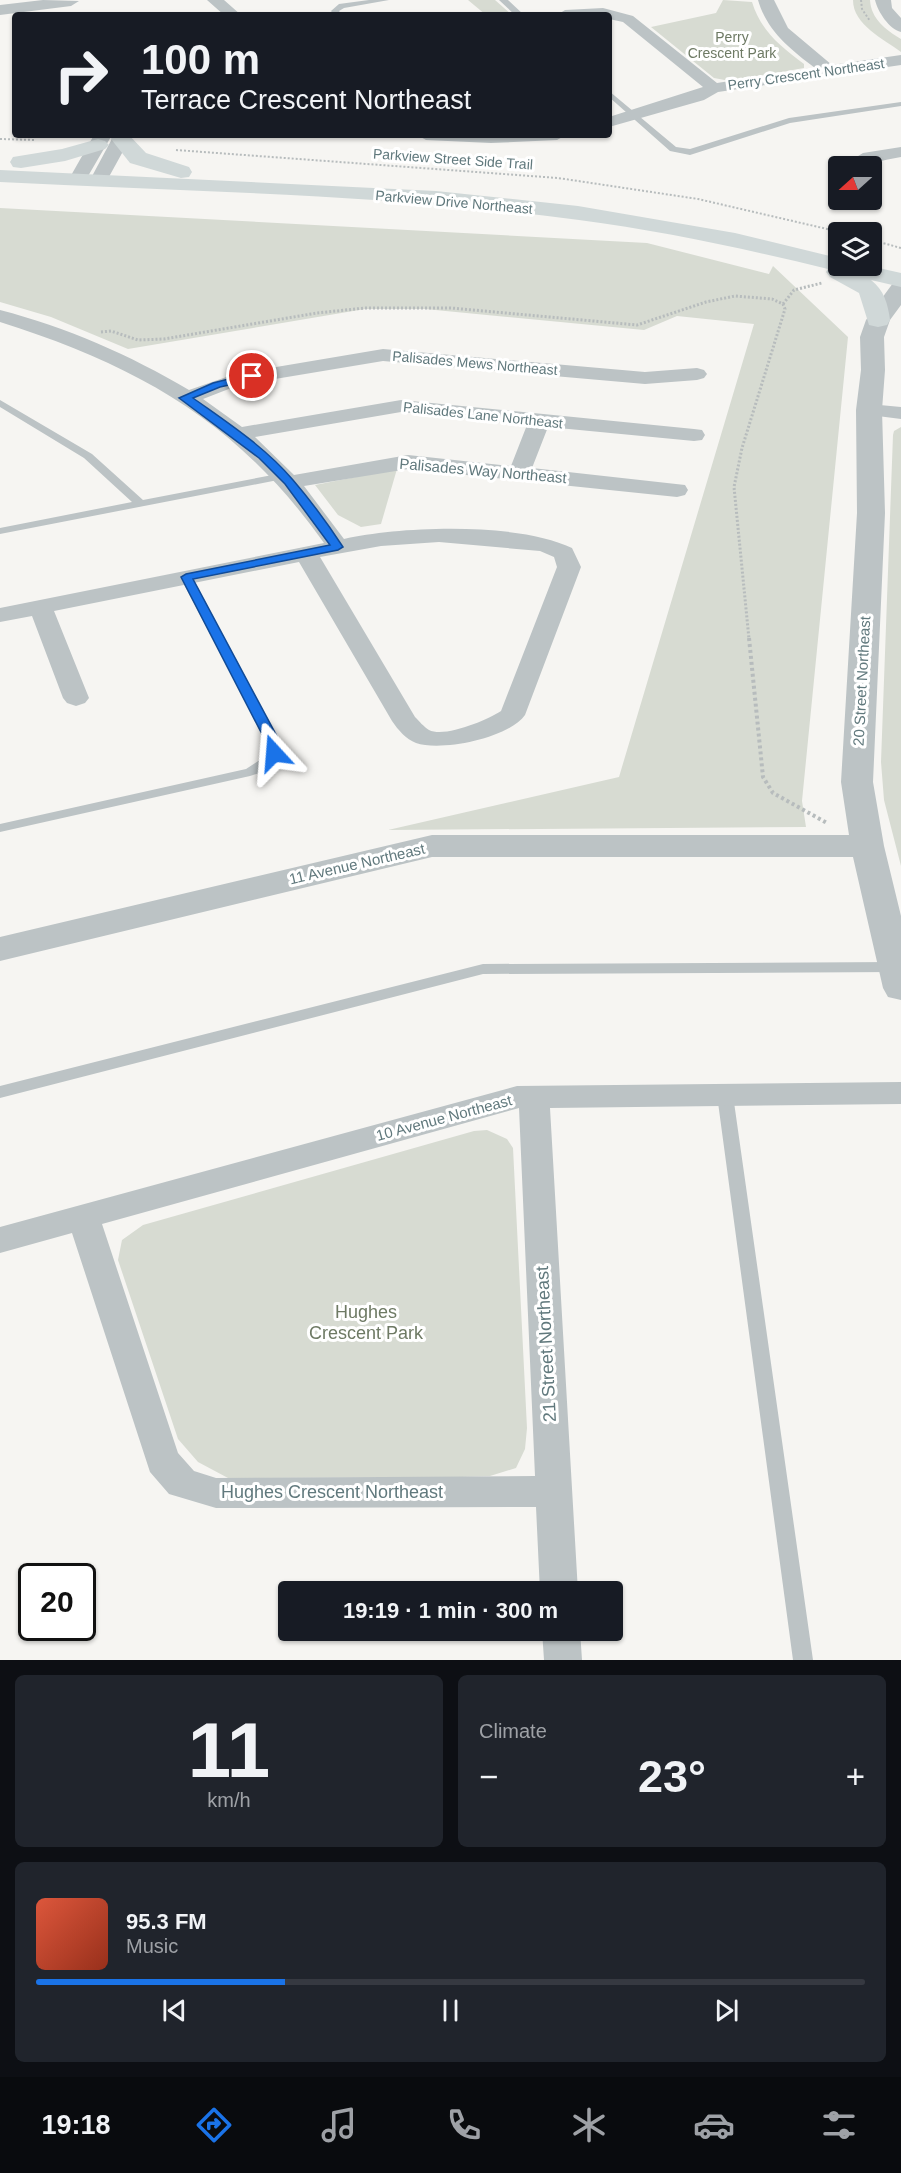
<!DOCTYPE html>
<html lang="en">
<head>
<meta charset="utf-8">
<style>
	body { margin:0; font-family:Helvetica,sans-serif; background:#20242c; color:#f1f3f6; height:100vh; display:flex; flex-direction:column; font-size:22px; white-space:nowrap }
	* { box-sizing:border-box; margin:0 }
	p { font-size:20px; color:#9ea1a6 }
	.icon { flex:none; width:33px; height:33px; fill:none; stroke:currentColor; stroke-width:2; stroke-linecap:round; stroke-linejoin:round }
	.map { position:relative; height:1660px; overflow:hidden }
	.drawer { display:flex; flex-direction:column; gap:15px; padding:15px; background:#0d0f14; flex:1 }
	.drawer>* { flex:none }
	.top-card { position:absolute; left:12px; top:12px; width:600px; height:126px; border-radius:6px; box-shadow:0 2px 4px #0004; background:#171b24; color:#f1f3f6; overflow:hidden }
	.needle { width:39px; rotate:249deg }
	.buttons { position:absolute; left:828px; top:156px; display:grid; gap:12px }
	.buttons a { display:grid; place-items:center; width:54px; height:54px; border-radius:6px; background:#171b24; box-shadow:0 2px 4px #0004; font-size:30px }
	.speed { position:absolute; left:18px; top:1563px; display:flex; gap:12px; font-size:30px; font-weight:700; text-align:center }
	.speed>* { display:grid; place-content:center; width:78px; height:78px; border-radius:50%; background:#171b24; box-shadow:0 2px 4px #0004; line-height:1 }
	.speed .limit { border:3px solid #111; border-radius:9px; background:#fff; color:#111 }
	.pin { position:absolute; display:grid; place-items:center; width:51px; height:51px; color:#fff; margin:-26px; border:3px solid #fff; border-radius:50%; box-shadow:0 2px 6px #0007 }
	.me { position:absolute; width:66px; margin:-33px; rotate:341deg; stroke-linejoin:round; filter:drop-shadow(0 0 4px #0008) }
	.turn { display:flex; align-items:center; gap:21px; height:126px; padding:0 30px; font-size:27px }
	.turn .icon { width:78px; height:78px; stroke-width:2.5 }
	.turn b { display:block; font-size:42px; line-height:51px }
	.big { font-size:45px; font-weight:800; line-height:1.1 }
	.drawer .widget { flex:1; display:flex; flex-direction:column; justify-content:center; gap:9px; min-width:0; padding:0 21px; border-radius:9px; background:#20242c }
	.drawer .dial { align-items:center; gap:0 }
	.dial b { font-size:78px; line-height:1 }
	.song { display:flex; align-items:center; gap:18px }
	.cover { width:72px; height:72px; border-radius:9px; background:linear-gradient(135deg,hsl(10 70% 55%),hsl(10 70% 35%)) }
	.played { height:6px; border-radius:3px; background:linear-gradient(90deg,#1a73e8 30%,#363941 30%) }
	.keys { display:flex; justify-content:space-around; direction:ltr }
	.heat { display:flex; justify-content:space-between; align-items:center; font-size:33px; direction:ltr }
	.drawer .tiles { flex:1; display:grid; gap:15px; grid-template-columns:1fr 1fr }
	.widget:last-child { grid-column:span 2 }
	.trip { position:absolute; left:278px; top:1581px; width:345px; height:60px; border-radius:6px; background:#171b24; box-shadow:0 2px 4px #0004; font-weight:800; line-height:60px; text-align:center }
	.menu { display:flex; height:96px; justify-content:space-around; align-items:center; background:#090b0e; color:#9ea1a6 }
	.menu .icon { width:42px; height:42px }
	.menu .current { color:#1a73e8 }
	.menu b { font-size:27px; color:#f1f3f6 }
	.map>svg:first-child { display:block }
</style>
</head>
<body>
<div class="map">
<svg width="901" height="1660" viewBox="0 0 901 1660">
	<rect width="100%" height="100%" fill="#f6f5f2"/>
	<path fill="#d7dbd2" d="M468,0H495L512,15H486Z
		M723,0L752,2C761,31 780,46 804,64V68L730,81L714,78L651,27L716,13Z
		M853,0H870C871,19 886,30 901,39V52C884,39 853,25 853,0Z
		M0,208L647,243L769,274L773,266L848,337L802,801L806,827L388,830L619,777L754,324L677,316L644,330L425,309H365L128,349L51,317L0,302Z
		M901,427V866L884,800L881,762L893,435L894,431Z
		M397,469L381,524L361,527L338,515L315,485Z
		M487,1130L507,1139L513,1148L527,1428L525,1449L516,1468L490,1476L462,1477L228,1478L198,1462L178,1439L118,1260L122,1240L143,1225L474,1131Z"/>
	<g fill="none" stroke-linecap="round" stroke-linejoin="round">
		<path stroke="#b7bcbd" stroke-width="2" stroke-dasharray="2 2" stroke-linecap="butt" d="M861,0L862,9L870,21
			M0,139L35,140
			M176,150L558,178L698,199L840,232
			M872,240L901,248"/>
		<path stroke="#b7bcbd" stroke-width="3" stroke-dasharray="2 2" stroke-linecap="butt" d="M783,304L794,290L822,283
			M101,332L111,331L138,340L164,339L317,313L365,308H451L637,325L706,302L735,296L772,299L783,304L785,309L742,448L734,487L749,639"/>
		<path stroke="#b7bcbd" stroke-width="4" stroke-dasharray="3 3" stroke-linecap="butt" d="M749,638L763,777L773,793L827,823"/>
		<path fill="#bcc3c5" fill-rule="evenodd" d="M369,0H389L344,8L339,11L342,15H334L331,11L339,4Z
			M499,0H508L524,15H515Z
			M609,91L676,147L690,149L789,118L901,102V106L790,123L690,155L670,151L609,97Z
			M0,400L92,454L143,500L283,473L288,476L283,479L0,534V528L132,502L84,458L0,407Z
			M186,573L192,577L279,742C279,761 268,771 250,776L0,832V824L246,769L263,758L267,742L180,577Z
			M896,962L901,964V970L896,972L483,974L0,1098V1086L483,964Z
			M725,1089L730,1091L733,1095L813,1660H793L717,1095L720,1091Z"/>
		<path fill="#bcc3c5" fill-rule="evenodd" d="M43,0L79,1L71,6L0,15V5Z
			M207,0H224L241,15H224Z
			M758,0H774L788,28L832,65L901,55V65L718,92L704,100L609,127V117L703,87L623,22L609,19V15H557L565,10L603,8L633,16L717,83L815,68C790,49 767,31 758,0Z
			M875,0H891L892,8L901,18V32C889,29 878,12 875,0Z
			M94,135H112L84,183H72L69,179Z
			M114,135H132L105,184H93L90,180Z
			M417,135H566L557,140L491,143L426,140Z
			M901,147V157C881,160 862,168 842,166L863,153Z
			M0,310C66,327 130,355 189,390L235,374L383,349L645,372L697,368L704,370L707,374L704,378L697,380L645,384L383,361L239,385L203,399L242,427L401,400L694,429L702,430L705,435L702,440L694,441L548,427L532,468L685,485L688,490L685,495L677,497L408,469L304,486L344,539C401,526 519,522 572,548L581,567L525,715C509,738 441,752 416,743C406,739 398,730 392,721L299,562L54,611L89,698L85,703L76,706L67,703L63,698L32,616L0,622V608L324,543C238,422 139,366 0,322ZM401,412L527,425L511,466L408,455L294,475L255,437ZM439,542L540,551L554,557L557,567L501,711C487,720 445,738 429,730C424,727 419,721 415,717L320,557L381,546Z
			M869,404L901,407V419L862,414L858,410L862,406Z
			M901,1082V1104L550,1108L578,1592H540L536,1507L216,1508L169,1494L150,1472L72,1233L0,1253V1227L517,1086ZM519,1108L535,1476L216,1478L194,1471L178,1453L102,1224Z
			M542,1630H580L582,1660H544Z"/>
		<path fill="#bcc3c5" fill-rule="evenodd" d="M901,281V305L890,320L884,337L885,370L882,410L885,513L873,782L884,846L901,916V1000L888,997L883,988L853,857H432L0,961V937L432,835H849L841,782L857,513L856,410L861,370L860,337L866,320L893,283Z"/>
		<path fill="#d0d8d8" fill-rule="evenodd" d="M113,135H129L146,153L189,167L192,172L189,177L181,178L130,163L111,139Z
			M98,139L105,141L109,145L105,149L65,161L21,168L13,167L10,162L13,157L62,149Z
			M0,170L436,191L578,206L735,233L838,258V266H870L901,273V287L871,280C884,290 888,304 890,320L887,325L878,327L869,325L859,293L830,277L826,272L828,269C746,249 663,231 579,220C388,194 193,192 0,182Z"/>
	</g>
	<path fill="#1a73e8" stroke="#114b97" stroke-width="1.5" d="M252,373L256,374V379L220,387L193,398C228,423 265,447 293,480C311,501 328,524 343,547L338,550L193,579L280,742V753L274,757L267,753L266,742L181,577L186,574L330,545L285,484L259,458L179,398L213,383Z"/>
	<g text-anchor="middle" stroke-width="6" stroke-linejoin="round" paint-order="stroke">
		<g font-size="14" fill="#6e7a64" stroke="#fff">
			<text x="732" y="42">Perry<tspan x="732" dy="16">Crescent Park</tspan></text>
		</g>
		<g font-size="14" fill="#61797d" stroke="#fff">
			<text transform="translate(806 74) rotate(-8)" y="5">Perry Crescent Northeast</text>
			<text transform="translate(453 159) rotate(4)" y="5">Parkview Street Side Trail</text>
			<text transform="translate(454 202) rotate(5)" y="5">Parkview Drive Northeast</text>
			<text transform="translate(475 363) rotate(5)" y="5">Palisades Mews Northeast</text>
			<text transform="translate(483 415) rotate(6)" y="5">Palisades Lane Northeast</text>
		</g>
		<g font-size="15" fill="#61797d" stroke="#fff">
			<text transform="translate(483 471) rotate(5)" y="5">Palisades Way Northeast</text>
			<text transform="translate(862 681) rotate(-87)" y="5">20 Street Northeast</text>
			<text transform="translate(357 864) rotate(-13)" y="5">11 Avenue Northeast</text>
			<text transform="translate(444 1118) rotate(-15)" y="5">10 Avenue Northeast</text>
		</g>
		<g font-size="18" fill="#6e7a64" stroke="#fff">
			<text x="366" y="1318">Hughes<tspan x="366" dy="21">Crescent Park</tspan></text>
		</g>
		<g font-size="18" fill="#61797d" stroke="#fff">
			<text transform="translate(546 1344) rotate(-93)" y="6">21 Street Northeast</text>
			<text x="332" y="1498">Hughes Crescent Northeast</text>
		</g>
	</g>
</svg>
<div class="buttons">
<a><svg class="needle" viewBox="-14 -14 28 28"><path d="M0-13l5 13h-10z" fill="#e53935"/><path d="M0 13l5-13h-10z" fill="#9ea1a6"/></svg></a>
<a><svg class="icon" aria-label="layers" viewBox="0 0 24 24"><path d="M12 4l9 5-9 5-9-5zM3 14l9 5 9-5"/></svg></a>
</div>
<div class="speed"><div class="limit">20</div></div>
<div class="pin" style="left:252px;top:376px;background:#d93025"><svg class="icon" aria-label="arrive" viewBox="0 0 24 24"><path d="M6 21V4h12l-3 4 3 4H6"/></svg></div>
<svg class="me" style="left:274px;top:753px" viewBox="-20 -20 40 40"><path d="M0-17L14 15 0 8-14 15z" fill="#1a73e8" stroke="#fff" stroke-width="4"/></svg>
<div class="trip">19:19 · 1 min · 300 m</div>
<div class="top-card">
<div class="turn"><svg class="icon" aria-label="right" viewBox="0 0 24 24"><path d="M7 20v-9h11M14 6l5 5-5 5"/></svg><div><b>100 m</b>Terrace Crescent Northeast</div></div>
</div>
</div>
<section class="drawer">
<div class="tiles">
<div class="widget dial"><b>11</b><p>km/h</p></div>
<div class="widget"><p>Climate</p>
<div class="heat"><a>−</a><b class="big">23°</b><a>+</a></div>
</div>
<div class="widget">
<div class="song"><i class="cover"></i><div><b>95.3 FM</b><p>Music</p></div></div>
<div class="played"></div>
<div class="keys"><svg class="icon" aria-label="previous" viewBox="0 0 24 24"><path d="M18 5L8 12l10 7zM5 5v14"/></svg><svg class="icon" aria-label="pause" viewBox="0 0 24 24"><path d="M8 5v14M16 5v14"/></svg><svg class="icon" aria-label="next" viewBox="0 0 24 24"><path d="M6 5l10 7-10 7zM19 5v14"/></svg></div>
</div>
</div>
</section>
<nav class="menu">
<b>19:18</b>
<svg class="icon current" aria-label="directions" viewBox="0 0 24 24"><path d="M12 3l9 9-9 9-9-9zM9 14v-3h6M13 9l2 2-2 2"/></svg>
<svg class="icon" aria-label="music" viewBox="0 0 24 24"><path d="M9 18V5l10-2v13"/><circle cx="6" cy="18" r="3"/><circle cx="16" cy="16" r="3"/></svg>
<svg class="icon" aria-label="phone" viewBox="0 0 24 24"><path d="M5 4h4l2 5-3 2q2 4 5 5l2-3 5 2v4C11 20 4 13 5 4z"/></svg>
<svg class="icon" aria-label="climate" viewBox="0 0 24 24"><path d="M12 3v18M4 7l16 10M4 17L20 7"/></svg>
<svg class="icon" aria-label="car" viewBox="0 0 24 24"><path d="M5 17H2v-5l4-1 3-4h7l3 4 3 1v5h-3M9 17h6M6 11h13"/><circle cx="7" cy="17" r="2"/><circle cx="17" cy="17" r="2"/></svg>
<svg class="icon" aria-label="filters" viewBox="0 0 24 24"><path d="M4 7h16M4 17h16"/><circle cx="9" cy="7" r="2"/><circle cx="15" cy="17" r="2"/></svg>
</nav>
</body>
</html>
